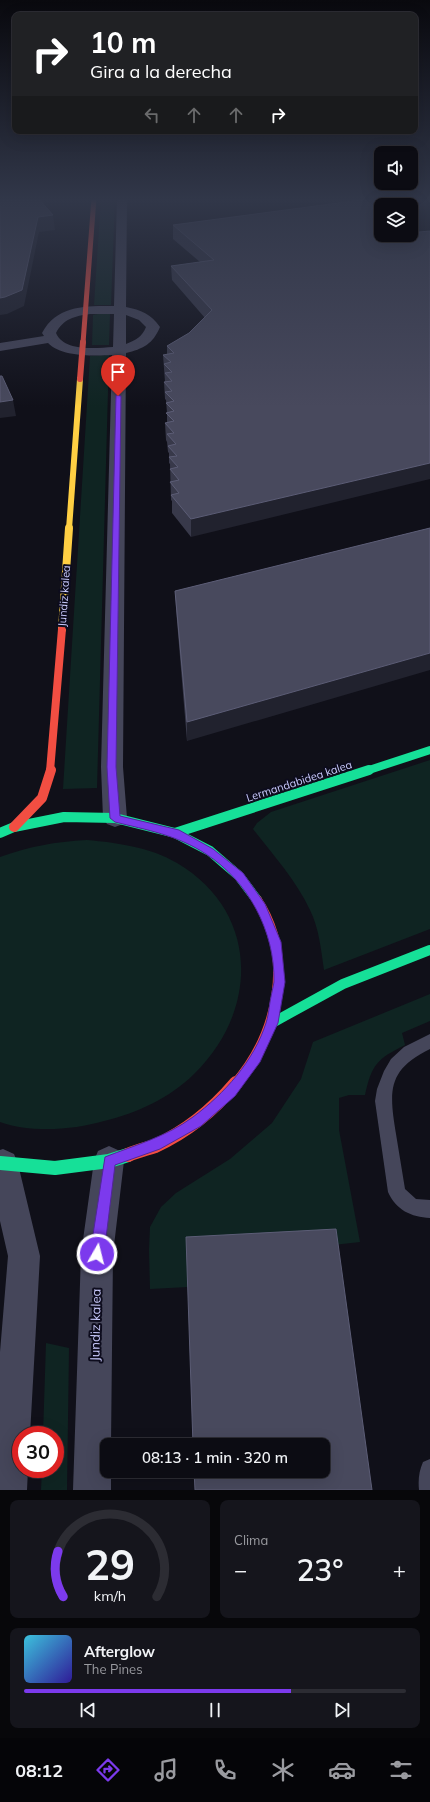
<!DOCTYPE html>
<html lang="es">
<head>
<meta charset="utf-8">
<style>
	body { margin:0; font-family:Mulish,sans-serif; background:#15151c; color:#f1f3f6; height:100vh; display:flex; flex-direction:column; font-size:15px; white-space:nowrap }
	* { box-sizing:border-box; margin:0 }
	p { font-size:13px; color:#9a9ba0 }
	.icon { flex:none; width:22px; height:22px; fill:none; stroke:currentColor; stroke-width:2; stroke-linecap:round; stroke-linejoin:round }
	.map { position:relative; height:1490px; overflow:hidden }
	.panel { display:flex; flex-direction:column; gap:10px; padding:10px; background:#07070a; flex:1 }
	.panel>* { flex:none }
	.guide { position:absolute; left:12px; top:12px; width:406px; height:122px; border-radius:8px; box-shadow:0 4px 16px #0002,0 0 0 1px #2c2c33; background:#202124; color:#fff; overflow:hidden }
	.fabs { position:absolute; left:374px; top:146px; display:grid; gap:8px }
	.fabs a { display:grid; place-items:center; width:44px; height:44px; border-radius:8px; background:#0c0c13; box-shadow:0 4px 16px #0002,0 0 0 1px #2c2c33; font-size:20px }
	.speed { position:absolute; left:12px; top:1426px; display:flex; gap:8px; font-size:20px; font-weight:700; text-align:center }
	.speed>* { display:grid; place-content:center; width:52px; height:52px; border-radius:50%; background:#0c0c13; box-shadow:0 4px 16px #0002,0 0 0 1px #2c2c33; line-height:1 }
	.speed .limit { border:6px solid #d22; background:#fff; color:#111 }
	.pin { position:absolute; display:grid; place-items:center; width:34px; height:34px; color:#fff; margin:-41px -17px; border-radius:50% 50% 50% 0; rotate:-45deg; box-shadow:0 0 4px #0007 }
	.pin .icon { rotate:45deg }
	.me { position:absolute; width:44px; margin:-22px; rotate:8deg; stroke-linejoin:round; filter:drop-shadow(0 0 3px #0008) }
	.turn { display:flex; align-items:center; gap:14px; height:84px; padding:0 12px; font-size:18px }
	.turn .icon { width:52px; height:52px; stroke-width:2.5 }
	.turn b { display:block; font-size:28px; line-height:34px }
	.lanes { display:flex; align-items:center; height:38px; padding:0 12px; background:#0003; justify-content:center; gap:20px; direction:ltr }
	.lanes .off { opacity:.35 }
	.big { font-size:30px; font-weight:600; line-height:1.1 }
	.panel .tile { flex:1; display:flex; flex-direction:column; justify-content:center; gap:6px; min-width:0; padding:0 14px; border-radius:8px; background:#15151c }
	.panel .dial { align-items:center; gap:0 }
	.dial svg { height:104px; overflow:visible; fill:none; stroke:#2c2c33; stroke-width:7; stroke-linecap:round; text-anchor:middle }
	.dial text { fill:#f1f3f6; stroke:none }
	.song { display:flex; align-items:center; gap:12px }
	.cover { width:48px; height:48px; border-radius:6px; background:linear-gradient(135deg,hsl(190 70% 55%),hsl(250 70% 35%)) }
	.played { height:4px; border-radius:2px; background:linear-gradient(90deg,#7c3aed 70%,#2c2c33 70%) }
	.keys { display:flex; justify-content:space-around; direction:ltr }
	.heat { display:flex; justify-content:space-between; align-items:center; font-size:22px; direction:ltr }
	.panel .tiles { flex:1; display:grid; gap:10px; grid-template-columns:1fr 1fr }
	.tile:last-child { grid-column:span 2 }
	.trip { position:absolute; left:100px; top:1438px; width:230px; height:40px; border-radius:8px; background:#0c0c13; box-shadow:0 4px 16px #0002,0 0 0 1px #2c2c33; font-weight:600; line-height:40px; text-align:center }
	.dock { display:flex; height:64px; justify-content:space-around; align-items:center; background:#050508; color:#9a9ba0 }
	.dock .icon { width:28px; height:28px }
	.dock .active { color:#7c3aed }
	.dock b { font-size:18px; color:#f1f3f6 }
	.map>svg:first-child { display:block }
</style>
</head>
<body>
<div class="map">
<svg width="430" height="1490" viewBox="0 0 430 1490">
	<rect width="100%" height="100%" fill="#101019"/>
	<path fill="#0f2422" d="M101,198H115L111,305H94Z
		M102,313L110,314L109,345H92L93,315Z
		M109,355L97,788L63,789L90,356Z
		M430,760V929L324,970C321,950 319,928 310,910C296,880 273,855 253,829L257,823L271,812Z
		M87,840C118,843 150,847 177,863C260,912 259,1011 194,1074C170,1098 137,1113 104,1121C73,1130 31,1133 0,1122V857C31,846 54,842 87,840Z
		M430,994V1021L402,1033L405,1045C377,1059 372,1064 365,1095H349L339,1098V1130L360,1242L333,1245L188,1287L150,1289L149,1250L150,1227L161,1207L176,1193L230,1159L272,1123L301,1079L313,1042Z
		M46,1343L69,1348L67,1490H41L42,1469H55V1435H43Z"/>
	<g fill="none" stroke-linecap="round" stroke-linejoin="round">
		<path fill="#45465a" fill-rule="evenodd" d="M430,1034V1049C387,1070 389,1091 396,1134C399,1152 402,1171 405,1189L416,1199L430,1200V1218C411,1217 396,1210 388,1192L375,1101L377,1089L384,1071L391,1059L404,1047Z
			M430,1459V1490H419C418,1480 419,1471 423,1462Z"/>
		<path fill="#45465a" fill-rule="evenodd" d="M117,198H127L126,307C141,310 151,314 160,327C153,344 143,349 126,353L123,767L127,818L123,824L115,827L107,824L103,818L101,767L112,355C95,356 61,357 48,343L0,351V343L44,336L42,333C57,305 85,306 114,306ZM90,314H114L113,347C96,348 64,352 56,333C63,319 75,316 90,314ZM126,315L139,320L146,327C142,337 136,340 126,344Z
			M109,1146L120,1151L124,1161L113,1254L111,1445H107V1471H111V1490H73L81,1254L94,1161L98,1151Z
			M3,1149L14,1154L18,1164L40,1256L30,1435H21V1469H28L27,1490H0V1352L8,1256L0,1221V1150Z"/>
		<path stroke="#16e098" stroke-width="8" d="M366,771L430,750"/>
		<path stroke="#16e098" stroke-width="10" d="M0,833L14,827L64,817L115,818L175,833L210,851L239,876L257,900
			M175,833L369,770
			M272,1023L343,984L430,950"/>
		<path stroke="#16e098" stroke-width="14" d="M0,1163L55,1168L109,1161L128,1155"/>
		<path stroke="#ffcf43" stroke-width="6" d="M69,529L80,379"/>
		<path stroke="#ffcf43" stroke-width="8" d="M62,629L69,528"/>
		<path stroke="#f24e42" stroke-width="5" d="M83,343L94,198"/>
		<path stroke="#f24e42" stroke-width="6" d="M80,379L83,342"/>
		<path stroke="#f24e42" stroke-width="8" d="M50,771L62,629"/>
		<path stroke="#f24e42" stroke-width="10" d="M14,827L42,798L51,770
			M235,1084C278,1034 295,958 257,900"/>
		<path stroke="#f24e42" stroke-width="14" d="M128,1155C137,1151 146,1149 155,1146C186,1132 214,1109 236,1083"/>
	</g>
	<path fill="#38394a" d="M368,199L191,537L172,513V501L171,500L170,464L169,463V453L168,452L167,442L166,440L165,423H167V413L166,400L165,399L164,382H165L163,355L167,354V346L189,333L205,318L172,280L171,266L200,262L173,239V225Z
		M430,528L187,741L176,609L175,591Z"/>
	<path fill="#21222e" d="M53,215L55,230L39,232L24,306L7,314L0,315V298L38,217Z
		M13,400L16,416L0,418V402Z
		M430,463V479L191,537V519Z
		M430,653V670L187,741V722Z"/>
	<path fill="#48495d" stroke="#5c5d76" d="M0,198H38L53,215L38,217L22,290L5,297L0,298Z
		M368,199L381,208V235H411V227L419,232L430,231V463L191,519L171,495L179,493L170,482L179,480L170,469L178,467L169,457L177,456L168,446L176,444L167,434L174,433L165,423L174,421L166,413L174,411L166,403L174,401L165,392L172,391L164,382L172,381L165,373L172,372L164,364L171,362L163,355L174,353L167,346L189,333L212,310L171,266L214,260L173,225Z
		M0,376H2L13,400L0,402Z
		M430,528V653L187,722L175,591Z
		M336,1229L372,1490H195L194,1471H323V1445H193L186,1237Z"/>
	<linearGradient id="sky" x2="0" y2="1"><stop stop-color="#09090e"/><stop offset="0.49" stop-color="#313749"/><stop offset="1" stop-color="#313749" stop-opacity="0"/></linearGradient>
	<rect width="430" height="407" fill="url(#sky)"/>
	<path fill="#7c3aed" stroke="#51269a" d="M116,395L121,396L116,767L120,816L179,830L213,849L243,873L265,904L281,942L285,982L278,1023L260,1062L235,1096L201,1126L160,1149L115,1165L104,1254L102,1259L97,1261L92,1259L90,1254L105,1157C135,1145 166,1137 193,1117C224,1094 254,1061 266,1023C268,1017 269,1009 270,1002C271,996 273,988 274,982C275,931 248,881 206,854C177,835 147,830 115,822L110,818L107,767Z"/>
	<g text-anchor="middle" stroke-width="4" stroke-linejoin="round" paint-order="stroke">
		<g font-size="11" fill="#cacbfe" stroke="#0d0c1d">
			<text transform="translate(64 596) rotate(-86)" y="4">Jundiz kalea</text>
			<text transform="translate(299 781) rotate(-18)" y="4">Lermandabidea kalea</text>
		</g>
		<g font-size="13" fill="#cacbfe" stroke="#0d0c1d">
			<text transform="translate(95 1325) rotate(-89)" y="5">Jundiz kalea</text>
		</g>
	</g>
</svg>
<div class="fabs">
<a><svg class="icon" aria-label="sound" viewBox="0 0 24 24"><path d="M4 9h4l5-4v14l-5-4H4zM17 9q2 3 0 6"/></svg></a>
<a><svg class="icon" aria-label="layers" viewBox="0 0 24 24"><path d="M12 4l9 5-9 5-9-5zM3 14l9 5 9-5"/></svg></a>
</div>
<div class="speed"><div class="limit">30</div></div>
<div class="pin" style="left:118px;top:396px;background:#d93025"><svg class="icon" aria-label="arrive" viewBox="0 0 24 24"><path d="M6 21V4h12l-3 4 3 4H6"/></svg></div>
<svg class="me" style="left:97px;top:1254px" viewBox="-20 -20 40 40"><circle r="17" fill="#7c3aed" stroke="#fff" stroke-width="3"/><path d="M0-11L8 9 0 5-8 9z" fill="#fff"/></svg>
<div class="trip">08:13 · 1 min · 320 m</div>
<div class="guide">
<div class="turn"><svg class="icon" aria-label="right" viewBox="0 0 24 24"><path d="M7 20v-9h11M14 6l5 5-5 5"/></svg><div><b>10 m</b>Gira a la derecha</div></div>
<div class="lanes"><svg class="icon off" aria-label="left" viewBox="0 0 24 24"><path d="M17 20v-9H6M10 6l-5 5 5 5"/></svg><svg class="icon off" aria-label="ahead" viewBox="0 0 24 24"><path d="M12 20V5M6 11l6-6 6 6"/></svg><svg class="icon off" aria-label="ahead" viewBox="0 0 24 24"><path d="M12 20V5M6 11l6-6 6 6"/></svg><svg class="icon" aria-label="right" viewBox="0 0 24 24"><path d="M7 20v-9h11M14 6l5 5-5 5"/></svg></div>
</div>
</div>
<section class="panel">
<div class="tiles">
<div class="tile dial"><svg viewBox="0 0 100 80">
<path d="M14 69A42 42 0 1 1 86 69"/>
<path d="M14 69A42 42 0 0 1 10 34" stroke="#7c3aed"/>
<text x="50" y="56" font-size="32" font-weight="700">29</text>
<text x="50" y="72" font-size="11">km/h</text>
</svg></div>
<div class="tile"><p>Clima</p>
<div class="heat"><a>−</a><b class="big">23°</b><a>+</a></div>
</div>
<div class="tile">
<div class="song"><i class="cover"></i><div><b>Afterglow</b><p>The Pines</p></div></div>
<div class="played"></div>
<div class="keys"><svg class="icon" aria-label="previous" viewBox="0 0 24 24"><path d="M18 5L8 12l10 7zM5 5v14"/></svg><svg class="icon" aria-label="pause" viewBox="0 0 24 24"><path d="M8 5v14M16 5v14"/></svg><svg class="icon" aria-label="next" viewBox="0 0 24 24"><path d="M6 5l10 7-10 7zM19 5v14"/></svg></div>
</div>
</div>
</section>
<nav class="dock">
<b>08:12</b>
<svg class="icon active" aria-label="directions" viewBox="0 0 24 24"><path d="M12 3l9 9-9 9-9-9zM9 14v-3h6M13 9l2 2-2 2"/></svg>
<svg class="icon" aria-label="music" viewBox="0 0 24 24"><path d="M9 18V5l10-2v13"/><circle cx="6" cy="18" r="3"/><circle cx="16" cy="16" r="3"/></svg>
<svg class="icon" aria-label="phone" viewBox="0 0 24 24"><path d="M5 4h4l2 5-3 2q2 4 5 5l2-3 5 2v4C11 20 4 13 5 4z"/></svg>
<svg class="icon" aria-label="climate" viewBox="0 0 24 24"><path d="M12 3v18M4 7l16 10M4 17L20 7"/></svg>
<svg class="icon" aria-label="car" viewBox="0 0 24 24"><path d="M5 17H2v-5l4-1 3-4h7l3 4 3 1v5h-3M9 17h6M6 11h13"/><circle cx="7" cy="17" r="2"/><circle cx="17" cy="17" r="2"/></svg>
<svg class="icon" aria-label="filters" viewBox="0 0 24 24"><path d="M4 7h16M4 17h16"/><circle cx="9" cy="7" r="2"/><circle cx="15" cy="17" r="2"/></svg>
</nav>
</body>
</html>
